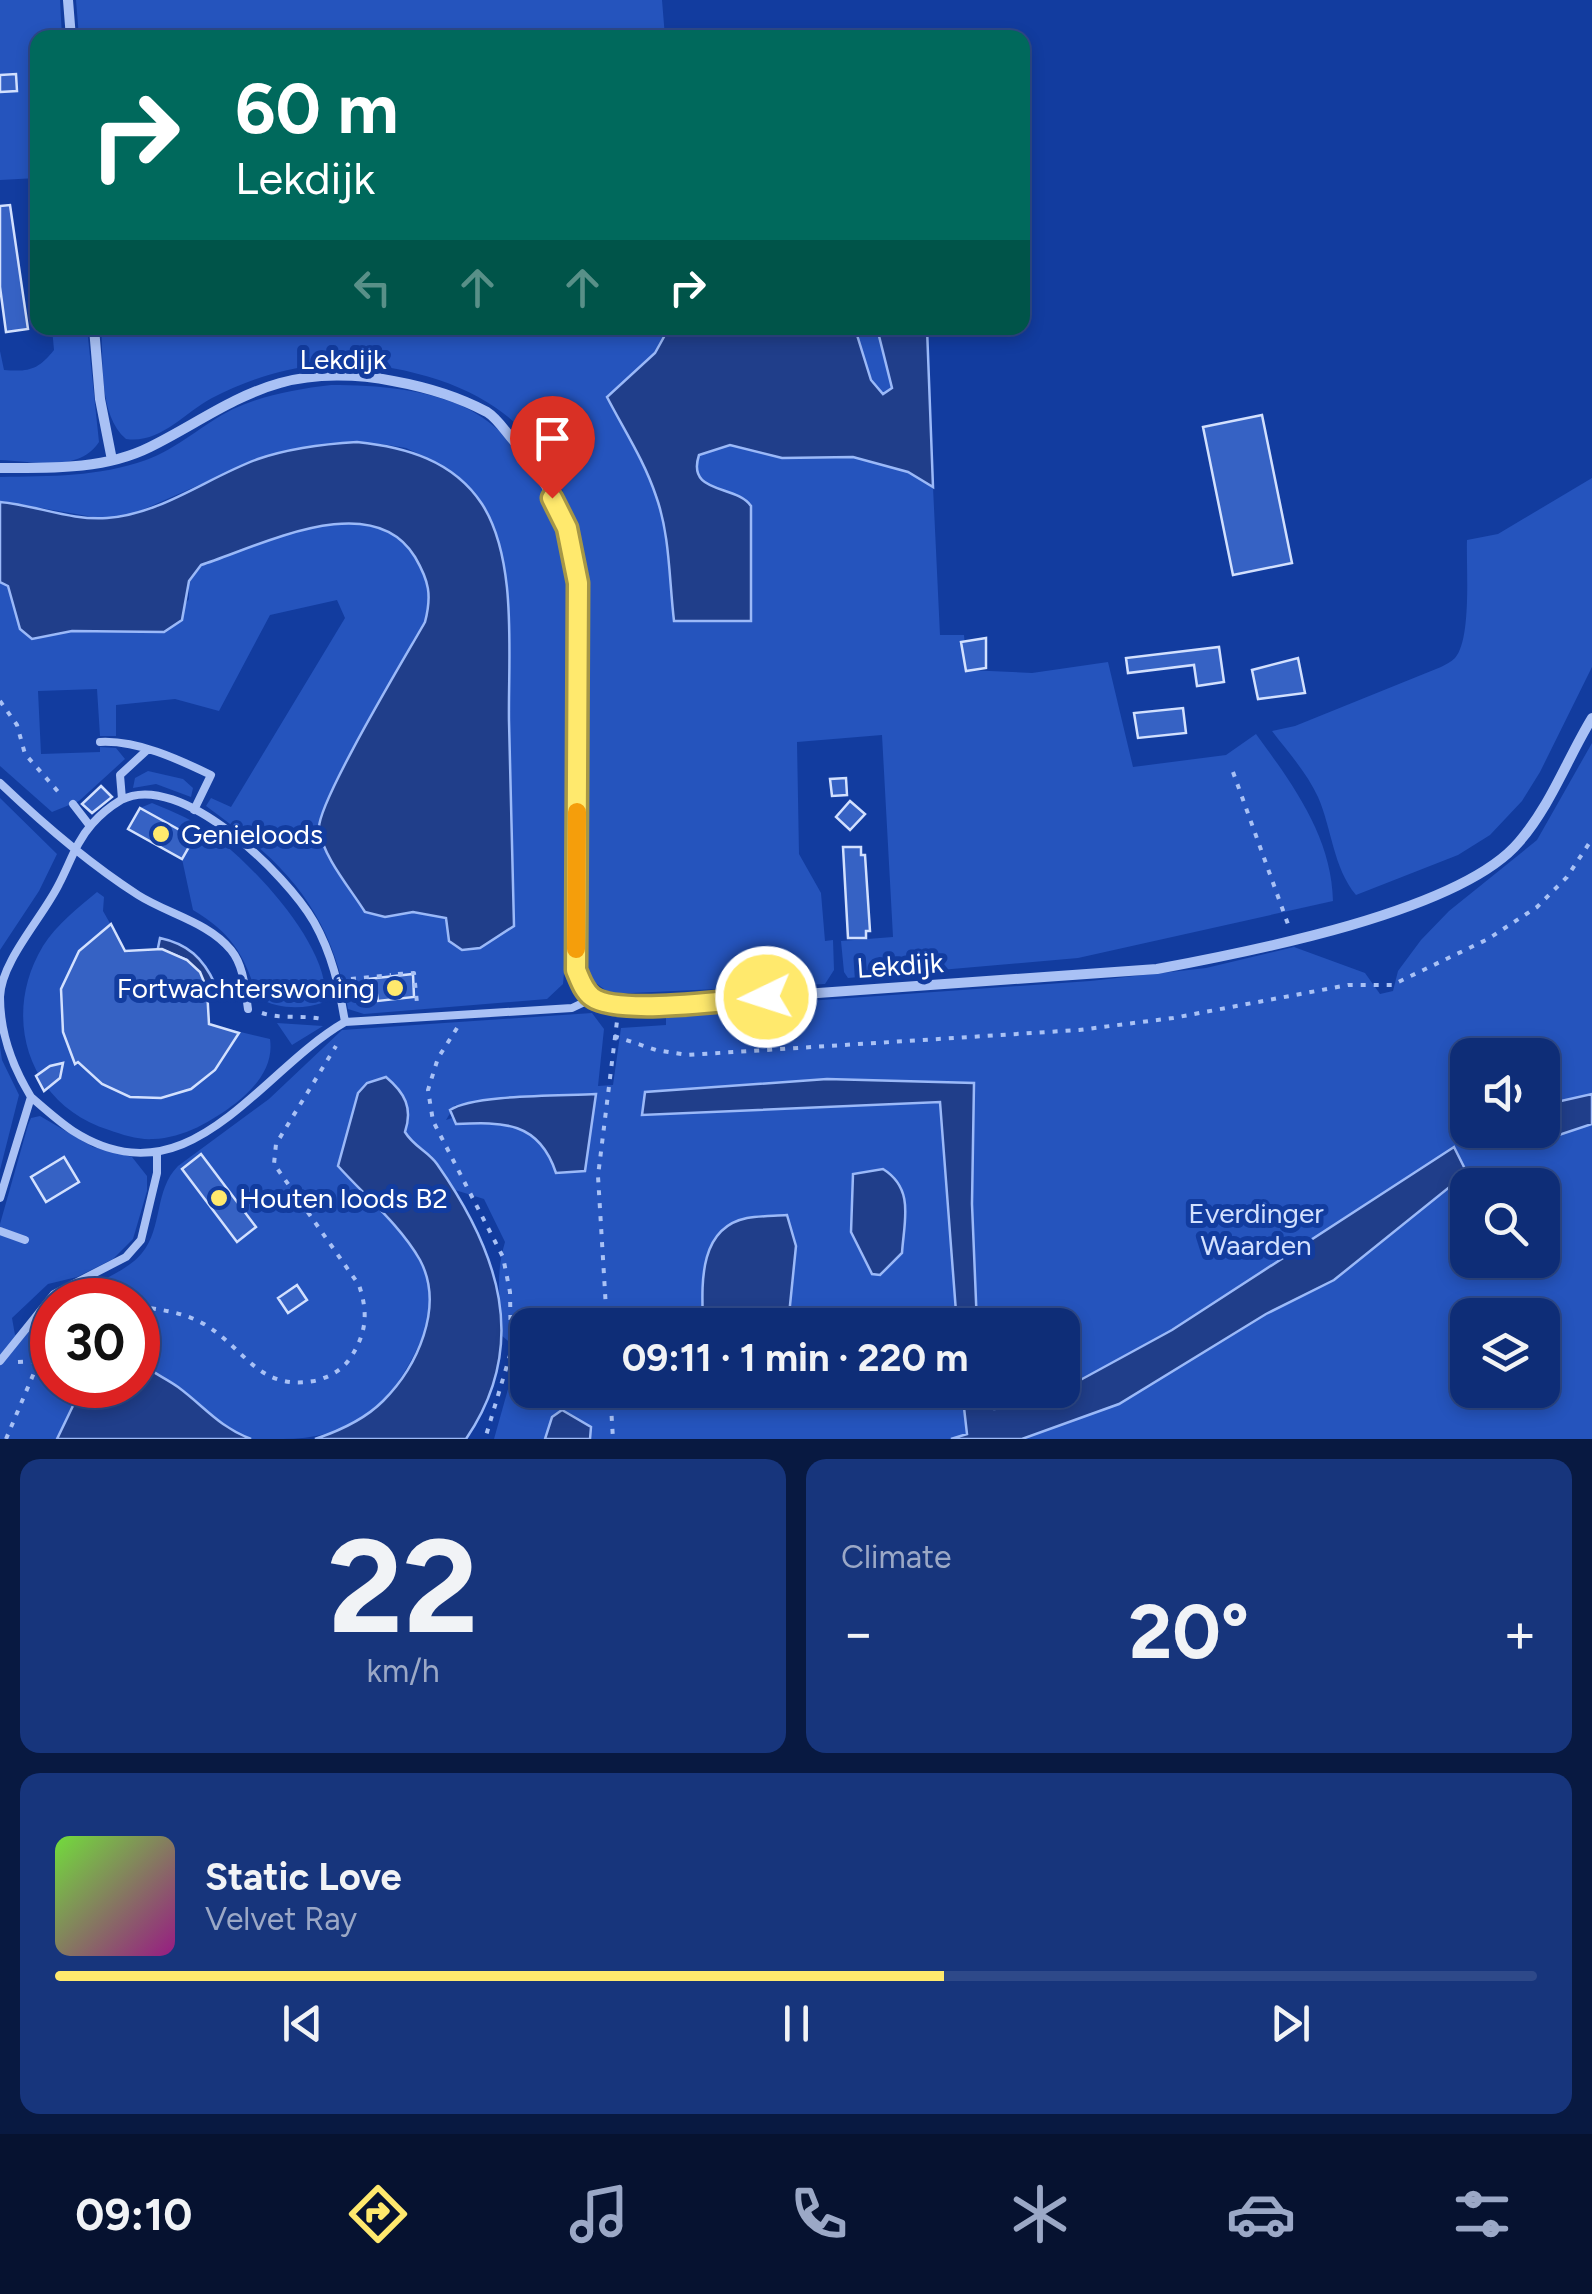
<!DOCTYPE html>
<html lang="en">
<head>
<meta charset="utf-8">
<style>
	body { margin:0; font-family:Figtree,sans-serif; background:#17357c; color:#f1f3f6; height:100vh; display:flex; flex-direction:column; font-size:38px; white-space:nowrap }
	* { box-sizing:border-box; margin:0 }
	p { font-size:32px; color:#9ba8c6 }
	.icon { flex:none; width:55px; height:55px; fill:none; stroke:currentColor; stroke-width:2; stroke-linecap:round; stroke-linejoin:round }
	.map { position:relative; height:1439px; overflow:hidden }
	.details { display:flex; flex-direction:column; gap:20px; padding:20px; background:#081941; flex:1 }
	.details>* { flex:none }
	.hud { position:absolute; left:30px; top:30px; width:1000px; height:305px; border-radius:20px; box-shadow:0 5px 15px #0003,0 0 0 2px #2e4989; background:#00695c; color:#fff; overflow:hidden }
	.controls { position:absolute; left:1450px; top:1038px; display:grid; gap:20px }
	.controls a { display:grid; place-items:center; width:110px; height:110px; border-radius:20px; background:#0e2d77; box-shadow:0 5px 15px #0003,0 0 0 2px #2e4989; font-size:50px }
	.speed { position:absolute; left:30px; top:1278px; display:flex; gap:20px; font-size:50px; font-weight:700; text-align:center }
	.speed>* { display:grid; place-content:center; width:130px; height:130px; border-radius:50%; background:#0e2d77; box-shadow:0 5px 15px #0003,0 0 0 2px #2e4989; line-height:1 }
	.speed .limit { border:15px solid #d22; background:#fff; color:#111 }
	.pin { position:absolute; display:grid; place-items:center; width:85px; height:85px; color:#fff; margin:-102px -42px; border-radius:50% 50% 50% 0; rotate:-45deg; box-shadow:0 0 10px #0007 }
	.pin .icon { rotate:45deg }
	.me { position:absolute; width:110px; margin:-55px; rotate:266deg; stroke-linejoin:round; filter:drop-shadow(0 0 8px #0008) }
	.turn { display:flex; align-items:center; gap:35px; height:210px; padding:0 40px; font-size:45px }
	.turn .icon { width:130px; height:130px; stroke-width:2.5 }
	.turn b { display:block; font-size:70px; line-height:85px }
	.lanes { display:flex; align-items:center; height:95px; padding:0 40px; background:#0003; justify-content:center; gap:50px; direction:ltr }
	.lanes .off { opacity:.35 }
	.big { font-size:75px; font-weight:700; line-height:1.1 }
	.details .widget { flex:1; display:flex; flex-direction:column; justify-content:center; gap:15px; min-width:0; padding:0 35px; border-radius:20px; background:#17357c }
	.details .dial { align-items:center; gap:0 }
	.dial b { font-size:130px; line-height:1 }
	.song { display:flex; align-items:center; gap:30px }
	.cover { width:120px; height:120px; border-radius:15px; background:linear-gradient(135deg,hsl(100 70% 55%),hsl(310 70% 35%)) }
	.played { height:10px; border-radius:5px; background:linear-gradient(90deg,#ffe96d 60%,#2e4989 60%) }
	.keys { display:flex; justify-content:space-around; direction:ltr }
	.heat { display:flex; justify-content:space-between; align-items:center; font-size:55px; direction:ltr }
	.details .tiles { flex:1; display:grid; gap:20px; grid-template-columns:1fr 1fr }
	.widget:last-child { grid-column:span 2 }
	.trip { position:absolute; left:510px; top:1308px; width:570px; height:100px; border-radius:20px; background:#0e2d77; box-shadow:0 5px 15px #0003,0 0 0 2px #2e4989; font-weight:700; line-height:100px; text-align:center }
	.tabs { display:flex; height:160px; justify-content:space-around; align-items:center; background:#061230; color:#9ba8c6 }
	.tabs .icon { width:70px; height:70px }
	.tabs .on { color:#ffe96d }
	.tabs b { font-size:45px; color:#f1f3f6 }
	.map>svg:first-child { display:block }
</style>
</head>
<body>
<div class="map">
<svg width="1592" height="1439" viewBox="0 0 1592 1439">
	<rect width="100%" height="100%" fill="#123c9f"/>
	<path fill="#2554bd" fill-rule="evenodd" d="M0,0H60L62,37L38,38L37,178L0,180Z
		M76,0H662L665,37H79Z
		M52,328H87L99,442C79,473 33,461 0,460V351L4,370C29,372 38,370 54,350Z
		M101,328H675L665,335L655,353L607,397C624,430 644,460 656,496C670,535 668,579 674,620H751V506C736,484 686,495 699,455L730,445L853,457L908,472L933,487L940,635H964L967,670L1032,673L1108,662L1133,767L1226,755L1256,734C1292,783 1332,837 1333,901L1078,958L848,978L844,972L841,941L893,937L882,735L797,742L799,854L821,893L825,941L833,940L834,970L825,984L611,994L586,976L581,966C583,900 583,835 584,769C587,623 614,439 439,380C402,368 359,360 320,365C283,368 245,381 212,398C184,413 160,444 126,439C98,415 104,362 101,328Z
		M703,328H877L892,388L883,394C867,378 863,355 856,335Z
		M331,385C377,385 431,389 472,411C533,446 568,522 570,590C571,636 568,682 567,727C565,806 565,884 565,963L563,984L547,999L364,1014L348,1009C331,910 285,863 206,806L211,798L231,807L345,618L337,600L270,615L219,711L175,699L116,705V736H100L97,689L38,691L41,754L100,752V747L116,748L125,759L79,801L52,812L0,766V582L8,585L20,629L32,639L72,631L164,632L189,599V581L200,565C257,547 372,486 415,557C429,581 432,595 425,622L385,917L413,912L446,918L449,927L514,926L505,576L430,459L406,448L382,444H327L292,450L258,459L133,514L105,519L0,501V477C51,476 98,477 146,460C177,449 203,424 233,409C264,395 297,389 331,385Z
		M1592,478V667L1540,772L1522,801L1490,835L1458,855L1356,895C1333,867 1332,829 1318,797C1307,773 1288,752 1272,731L1295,726L1441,667C1446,664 1451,662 1455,658C1472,639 1466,566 1467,540L1498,534Z
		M1592,743V1439H570L552,1417L545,1439H494L519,1350L502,1336C500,1302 495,1275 505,1242L484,1199L455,1190L432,1156L413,1145L405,1132L409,1121L397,1086L409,1244C417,1257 427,1270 429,1286C434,1308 425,1333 415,1353C386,1411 347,1439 282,1439C272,1439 260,1439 251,1439C218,1432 201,1402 175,1386C162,1376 149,1371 138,1360V1300H68C90,1283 125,1274 142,1253C163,1228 154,1190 178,1166L269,1099L342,1030L592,1013L604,1029L598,1086L613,1085L621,1028L666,1025V1011L1090,981L1206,968L1294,947L1365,973L1380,994L1393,991L1398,971L1421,940L1449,911L1537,840ZM1468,1055H1542V1130H1468ZM455,1105L492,1123L456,1124L452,1118L446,1120ZM201,1154L256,1227L238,1241L182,1169ZM1468,1185H1542V1260H1468ZM1468,1315H1542V1390H1468ZM528,1325H1062V1390H528Z
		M148,771L183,779L193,788L191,797L156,784L133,788L135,778Z
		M0,798L57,854L39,891L0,950Z
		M152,803C166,809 182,815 195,823C241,850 333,945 325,1002C302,1010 279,1009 258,998C244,955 233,934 193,910L182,859L193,838L140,808Z
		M97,892L104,897L103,911L120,941L109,948L216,1039L220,1027L270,1039C274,1066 256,1087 236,1103C212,1121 184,1138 153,1139C139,1140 123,1135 109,1130C29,1105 0,1017 43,946C57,924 78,908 97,892Z
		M277,1023L323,1026L292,1045Z
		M0,1047L2,1060L19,1095L0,1170Z
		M40,1116L93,1147L132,1157L147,1176V1191L133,1239L113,1259L77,1277L48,1284L12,1318L15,1335L38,1325L52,1313V1385H83L57,1439H0V1224L28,1125L31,1118Z"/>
	<path fill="#203e8a" stroke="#9bb9f8" stroke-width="2.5" d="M675,328L857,335L871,380L883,394L892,388L877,328H927L933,487L908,472L853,457L782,458L730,445L699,455C686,495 736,484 751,506V621H674C669,579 670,535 656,496C644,460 624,430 607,397L655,353L665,335Z
		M357,442C405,447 453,460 482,504C518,560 508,656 509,721C511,789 512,858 514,926L480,948L462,950L449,941L446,918L413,912L385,917L365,912C350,888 324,858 319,830C315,806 407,654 425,622C432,595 429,581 415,557C372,486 258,547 201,565L189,581L182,620L164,632L72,631L32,639L20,629L8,586L0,582V502C35,505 72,521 107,518C162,514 208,477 258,459C290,448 323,444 357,442Z
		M160,938C188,944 203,958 215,984L207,987L187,960L158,948Z
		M386,1077C405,1093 413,1108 405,1132C414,1147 428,1151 437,1164C498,1251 531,1344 466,1439H315C339,1431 365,1419 383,1401C417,1367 445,1307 420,1260C400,1225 365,1196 338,1166L358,1093L367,1083Z
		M827,1079L974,1083L972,1204L977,1325H957L940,1102L642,1115L645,1092Z
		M596,1094L585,1171L556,1173C539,1121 503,1122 456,1124L450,1110C473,1094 564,1096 596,1094Z
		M1592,1094V1124L1523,1147L1506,1130H1542L1543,1105Z
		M1454,1147L1467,1173L1334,1280L1266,1314L1119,1404L1022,1439H951L967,1434L962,1390H980V1398L994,1409L1025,1406L1062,1390L1172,1330Z
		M883,1169C915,1189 904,1221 902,1253L880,1275L872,1274L851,1232L853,1174Z
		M787,1215L796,1246L788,1325H703C702,1287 697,1228 747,1218C760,1216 774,1216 787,1215Z
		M138,1360C150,1372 164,1377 178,1387C205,1407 218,1426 251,1439H57L83,1385H138Z
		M846,1390H908C891,1408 871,1410 848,1402Z
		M562,1410L591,1427L590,1439H545L552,1417Z"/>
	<path fill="#3662c4" stroke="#d2e0fe" stroke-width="2.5" d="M16,74L17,91L0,92V75Z
		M10,205L28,329L6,332L0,287V206Z
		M1262,415L1292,563L1233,575L1203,427Z
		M986,638V668L966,671L961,642Z
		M1219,647L1224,682L1197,686L1194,665L1128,673L1126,658Z
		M1298,658L1305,693L1258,699L1252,670Z
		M1183,708L1186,733L1138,738L1134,713Z
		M846,778L847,795L832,796L830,779Z
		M101,786L112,797L92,813L82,804Z
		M850,801L865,814L850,830L836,817Z
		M140,808L194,838L182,859L128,829Z
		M843,847H861V855H865L870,931H866V938H848Z
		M111,924L125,951L162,949L187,960L200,972L207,989L209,1024L239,1033L215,1070L191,1089L161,1098L130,1097L102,1084L78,1062L75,1064L63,1032L61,989L79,951Z
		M413,974L414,997L378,1001L377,995L369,996L367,979Z
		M63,1063L60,1078L44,1091L36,1076L50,1066Z
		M201,1154L256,1227L237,1242L182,1169Z
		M64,1157L79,1182L46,1202L31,1177Z
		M297,1285L307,1300L288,1313L278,1298Z"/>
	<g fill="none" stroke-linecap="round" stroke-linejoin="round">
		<path stroke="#a9c1f5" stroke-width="4" stroke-dasharray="5 8" stroke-linecap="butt" d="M0,701L17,725L25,754L61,795
			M1233,772L1289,927
			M398,974L414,973L417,1003
			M351,979L391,975
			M262,1013C283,1020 304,1014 326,1020
			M457,1028L438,1058L428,1090L433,1121L503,1257L510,1292L511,1352L485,1439
			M614,1036L656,1050L687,1055L1079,1030L1173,1018L1348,985H1392L1488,939L1537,907L1567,877L1592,839
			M138,1306C161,1310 183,1312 204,1324C245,1348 258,1391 314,1381C328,1378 343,1370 351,1357C367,1332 368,1312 359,1285L274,1164L276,1144L336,1046
			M607,1325L598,1176L617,1021
			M18,1362L39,1361
			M610,1390L613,1439
			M6,1439L39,1361L52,1347"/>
		<path stroke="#a9c1f5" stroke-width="8" d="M100,742C137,740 178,759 211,775L194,810
			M0,783C43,824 88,863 138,895C168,914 208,922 231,950C244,966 245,989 248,1009
			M122,799L120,775L146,751
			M73,804L90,826
			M31,1097C45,1109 58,1121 73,1131C189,1205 258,1072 345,1022L572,1008L593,998
			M0,1198L31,1097C12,1066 0,1034 0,997C1,961 43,917 59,884C70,863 76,842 92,824C99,816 111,806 121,800C180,769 287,875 314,922C332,954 339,986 345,1022
			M0,1231L25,1240
			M0,1361L54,1294L126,1257L141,1240L157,1173V1153"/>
		<path stroke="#a9c1f5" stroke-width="10" d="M68,0L71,38
			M94,328L100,399L112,460
			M0,468C50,468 104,470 150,447C193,426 233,396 280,383C315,373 358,374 393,381C426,387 457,396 487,412C497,418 505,431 513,440C554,486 566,524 578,583L576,969C585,992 595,1002 619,1007L1157,969C1248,952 1460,912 1519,842C1551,805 1567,759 1592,718"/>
	</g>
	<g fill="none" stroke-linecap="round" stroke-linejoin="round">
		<defs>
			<path id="route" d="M552,498L567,528L578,583L576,970C580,979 583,990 592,997C617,1016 731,1000 766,997"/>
		</defs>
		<use href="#route" stroke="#a69747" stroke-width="25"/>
		<use href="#route" stroke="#ffe96d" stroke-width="18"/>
		<path stroke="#f59e0b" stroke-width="18" d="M576,949L577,812"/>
	</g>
	<g fill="#ffe96d" stroke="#123c9f" stroke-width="4">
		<circle cx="161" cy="834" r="10"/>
		<circle cx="395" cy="988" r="10"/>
		<circle cx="219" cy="1198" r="10"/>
	</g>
	<g text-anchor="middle" stroke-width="10" stroke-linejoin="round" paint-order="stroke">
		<g font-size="28" fill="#fff" stroke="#123c9f">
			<text x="343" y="369">Lekdijk</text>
			<text transform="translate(900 965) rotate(-4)" y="10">Lekdijk</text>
		</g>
		<g font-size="28" fill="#fff" stroke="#123c9f" text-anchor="start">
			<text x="181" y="844">Genieloods</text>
			<text x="375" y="998" text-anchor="end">Fortwachterswoning</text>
			<text x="239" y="1208">Houten loods B2</text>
		</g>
		<g font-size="28" fill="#d2e0fe" stroke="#123c9f">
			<text x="1256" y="1223">Everdinger<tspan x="1256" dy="32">Waarden</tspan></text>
		</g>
	</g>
</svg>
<div class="controls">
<a><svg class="icon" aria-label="sound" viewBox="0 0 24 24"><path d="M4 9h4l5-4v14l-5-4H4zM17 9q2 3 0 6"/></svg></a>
<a><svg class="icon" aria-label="search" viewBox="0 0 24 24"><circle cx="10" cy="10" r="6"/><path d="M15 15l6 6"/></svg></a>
<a><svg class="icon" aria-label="layers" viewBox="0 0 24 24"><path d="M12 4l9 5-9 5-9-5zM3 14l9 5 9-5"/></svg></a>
</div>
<div class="speed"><div class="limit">30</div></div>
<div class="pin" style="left:552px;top:498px;background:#d93025"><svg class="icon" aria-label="arrive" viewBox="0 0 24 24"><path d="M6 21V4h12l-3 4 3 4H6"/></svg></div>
<svg class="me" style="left:766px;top:997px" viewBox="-20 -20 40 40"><circle r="17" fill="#ffe96d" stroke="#fff" stroke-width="3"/><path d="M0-11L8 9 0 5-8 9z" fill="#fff"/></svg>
<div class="trip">09:11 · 1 min · 220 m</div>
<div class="hud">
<div class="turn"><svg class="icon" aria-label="right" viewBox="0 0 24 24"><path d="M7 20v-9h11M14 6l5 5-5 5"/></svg><div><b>60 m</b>Lekdijk</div></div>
<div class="lanes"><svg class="icon off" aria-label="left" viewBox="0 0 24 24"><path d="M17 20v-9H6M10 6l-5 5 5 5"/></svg><svg class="icon off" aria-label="ahead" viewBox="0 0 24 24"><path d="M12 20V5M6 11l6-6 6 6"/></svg><svg class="icon off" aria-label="ahead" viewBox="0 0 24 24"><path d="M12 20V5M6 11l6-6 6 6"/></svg><svg class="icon" aria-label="right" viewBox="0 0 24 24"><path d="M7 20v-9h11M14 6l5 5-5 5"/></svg></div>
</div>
</div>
<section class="details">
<div class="tiles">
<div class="widget dial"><b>22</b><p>km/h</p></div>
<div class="widget"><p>Climate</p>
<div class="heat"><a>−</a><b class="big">20°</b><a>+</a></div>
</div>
<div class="widget">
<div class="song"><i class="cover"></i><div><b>Static Love</b><p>Velvet Ray</p></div></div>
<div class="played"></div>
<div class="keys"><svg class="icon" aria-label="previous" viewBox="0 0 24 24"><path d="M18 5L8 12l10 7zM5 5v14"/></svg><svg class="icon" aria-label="pause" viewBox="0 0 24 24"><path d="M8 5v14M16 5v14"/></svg><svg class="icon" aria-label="next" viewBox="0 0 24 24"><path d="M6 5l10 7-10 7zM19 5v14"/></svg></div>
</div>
</div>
</section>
<nav class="tabs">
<b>09:10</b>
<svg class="icon on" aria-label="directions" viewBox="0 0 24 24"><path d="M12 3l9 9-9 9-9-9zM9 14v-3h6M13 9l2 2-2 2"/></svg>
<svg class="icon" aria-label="music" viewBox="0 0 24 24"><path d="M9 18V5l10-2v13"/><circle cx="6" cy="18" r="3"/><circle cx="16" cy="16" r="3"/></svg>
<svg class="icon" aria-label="phone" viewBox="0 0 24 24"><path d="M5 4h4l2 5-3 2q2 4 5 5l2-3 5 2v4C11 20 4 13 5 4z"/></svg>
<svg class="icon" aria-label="climate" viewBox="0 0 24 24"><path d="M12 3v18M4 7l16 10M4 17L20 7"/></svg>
<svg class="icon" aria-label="car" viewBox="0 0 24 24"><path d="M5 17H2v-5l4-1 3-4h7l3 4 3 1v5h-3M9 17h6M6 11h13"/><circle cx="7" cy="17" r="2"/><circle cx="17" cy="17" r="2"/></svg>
<svg class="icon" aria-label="filters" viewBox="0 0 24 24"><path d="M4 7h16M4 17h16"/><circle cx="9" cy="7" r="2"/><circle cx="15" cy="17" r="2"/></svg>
</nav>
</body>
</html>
